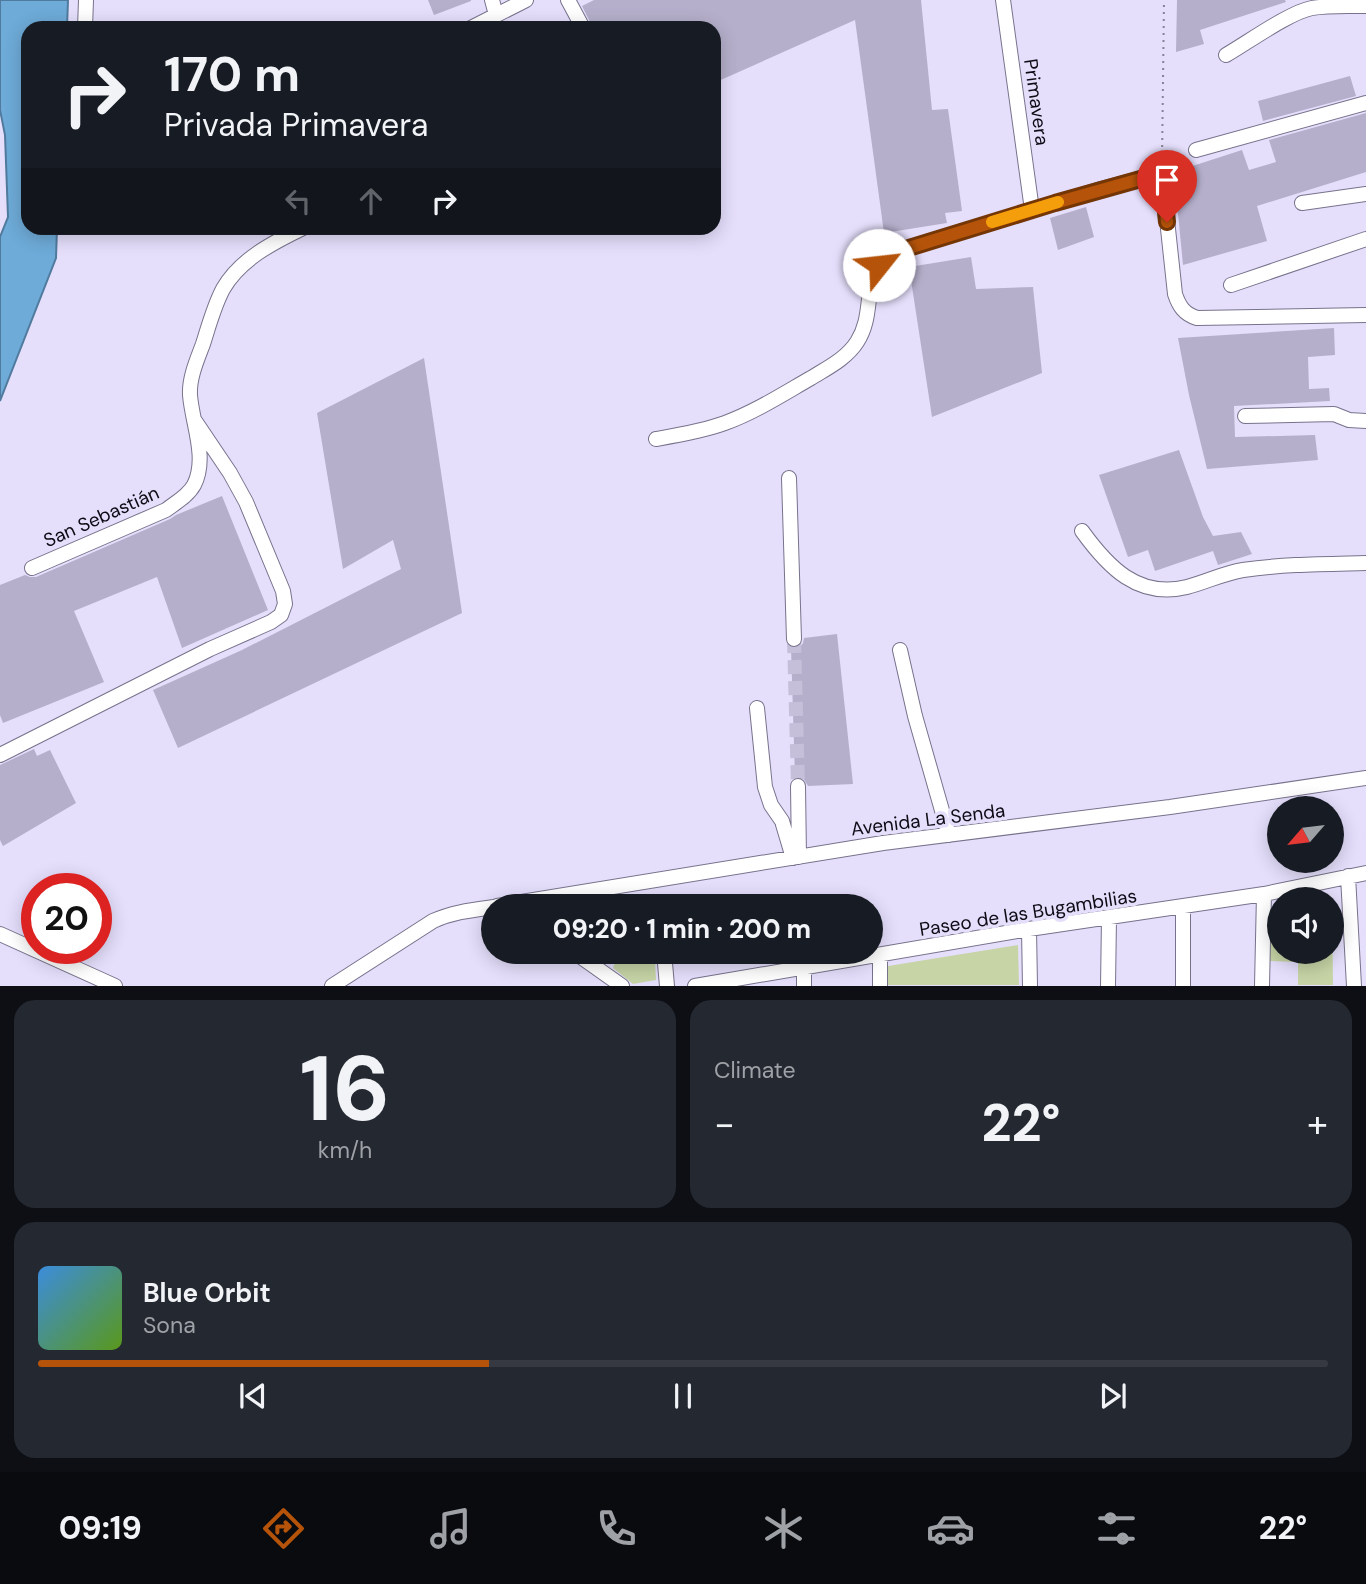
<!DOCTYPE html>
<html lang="en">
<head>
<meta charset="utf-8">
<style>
	body { margin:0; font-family:"DM Sans",sans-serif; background:#242831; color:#f1f3f6; height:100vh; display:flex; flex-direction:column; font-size:26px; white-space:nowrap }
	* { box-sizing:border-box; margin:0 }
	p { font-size:23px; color:#9ea1a6 }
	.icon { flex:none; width:38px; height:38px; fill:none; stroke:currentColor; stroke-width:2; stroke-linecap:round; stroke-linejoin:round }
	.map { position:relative; height:986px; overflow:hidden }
	.side { display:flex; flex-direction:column; gap:14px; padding:14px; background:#0d0f14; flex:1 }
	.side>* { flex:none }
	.guide { position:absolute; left:21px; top:21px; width:700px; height:214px; border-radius:21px; box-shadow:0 4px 18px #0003; background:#171b24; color:#f1f3f6; overflow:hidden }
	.needle { width:46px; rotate:242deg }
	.controls { position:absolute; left:1267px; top:796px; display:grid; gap:14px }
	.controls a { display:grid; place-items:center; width:77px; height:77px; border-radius:50%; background:#171b24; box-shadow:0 4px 18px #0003; font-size:35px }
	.speed { position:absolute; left:21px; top:873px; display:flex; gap:14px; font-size:35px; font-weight:700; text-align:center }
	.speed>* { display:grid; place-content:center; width:91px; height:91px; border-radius:50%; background:#171b24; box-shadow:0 4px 18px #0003; line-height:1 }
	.speed .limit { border:10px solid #d22; background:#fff; color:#111 }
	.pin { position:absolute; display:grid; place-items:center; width:60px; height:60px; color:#fff; margin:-72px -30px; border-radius:50% 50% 50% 0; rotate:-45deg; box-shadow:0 0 7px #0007 }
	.pin .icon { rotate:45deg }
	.me { position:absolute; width:77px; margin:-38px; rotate:61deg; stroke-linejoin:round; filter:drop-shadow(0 0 5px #0008) }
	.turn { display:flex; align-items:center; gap:24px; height:147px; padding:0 28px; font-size:32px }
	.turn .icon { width:91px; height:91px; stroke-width:2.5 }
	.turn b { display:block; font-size:49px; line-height:60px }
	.lanes { display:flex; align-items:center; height:66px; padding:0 28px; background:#0003; justify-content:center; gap:35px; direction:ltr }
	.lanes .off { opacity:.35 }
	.big { font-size:52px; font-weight:800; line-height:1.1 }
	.side .tile { flex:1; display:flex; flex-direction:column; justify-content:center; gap:10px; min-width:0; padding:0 24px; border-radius:21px; background:#242831 }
	.side .dial { align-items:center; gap:0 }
	.dial b { font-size:91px; line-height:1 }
	.song { display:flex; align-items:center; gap:21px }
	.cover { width:84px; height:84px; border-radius:10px; background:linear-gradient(135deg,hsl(210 70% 55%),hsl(90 70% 35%)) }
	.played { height:7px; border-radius:4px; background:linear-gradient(90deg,#b45309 35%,#363941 35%) }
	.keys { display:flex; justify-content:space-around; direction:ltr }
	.heat { display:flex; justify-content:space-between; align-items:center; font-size:38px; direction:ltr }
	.side .tiles { flex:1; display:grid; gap:14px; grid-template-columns:1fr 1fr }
	.tile:last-child { grid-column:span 2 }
	.trip { position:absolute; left:481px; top:894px; width:402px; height:70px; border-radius:35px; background:#171b24; box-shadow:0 4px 18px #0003; font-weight:800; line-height:70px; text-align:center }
	.tab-bar { display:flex; height:112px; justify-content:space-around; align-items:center; background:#090b0e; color:#9ea1a6 }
	.tab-bar .icon { width:49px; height:49px }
	.tab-bar .on { color:#b45309 }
	.tab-bar b { font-size:32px; color:#f1f3f6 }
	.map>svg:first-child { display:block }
</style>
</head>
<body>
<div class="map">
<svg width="1366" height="986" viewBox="0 0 1366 986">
	<rect width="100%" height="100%" fill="#e5dffc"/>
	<path fill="#c6d4a6" d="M1332,897L1333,985H1298V952H1332V900L1318,899Z
		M1279,906V952H1295V962L1269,961V908Z
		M1018,945L1019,985H883L882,967Z
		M651,956L655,960L656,980L633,984L613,968L616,960Z"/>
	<path fill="#6eabd8" stroke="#517b9e" stroke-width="2" d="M0,0H68L67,28H28V228H57L56,258L0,401V237L8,217L5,135L0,110Z"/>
	<path fill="#b5afcb" d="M428,0H471V1L434,15Z
		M594,0H921L932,110L948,109L962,211L945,213L947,223L884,233L855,20L714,83V28H593L582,6Z
		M1177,0H1285L1286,2L1200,30L1204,44L1176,52Z
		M1350,76L1356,96L1263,121L1258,101Z
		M1366,113V172L1257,206L1267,241L1183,265L1174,172L1242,150L1249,170L1276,162L1269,140Z
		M1086,207L1094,237L1058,250L1050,218Z
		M971,257L976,289L1033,287L1042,373L932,417L909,267Z
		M1334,328L1335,355L1308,357L1309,389L1329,388L1330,401L1234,406L1235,437L1315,435L1318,460L1207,469L1189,395L1178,338Z
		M424,358L462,613L178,748L153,690L242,650L401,569L393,540L343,569L317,413Z
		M1179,450L1203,517L1213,536L1241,532L1252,554L1218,565L1213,551L1155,571L1148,550L1128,557L1099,475Z
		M222,496L268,610L182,648L157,577L74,611L104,682L3,723L0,715V585L25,575L30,577H36L170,519L176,515Z
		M837,634L853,784L808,786L803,778L795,777L791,648L800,647L803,643L804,638Z
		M34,749L37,756L50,750L76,803L3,846L0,840V765Z"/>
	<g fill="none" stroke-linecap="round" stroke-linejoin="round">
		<path stroke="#c5bfd9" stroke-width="14" stroke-dasharray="14 7" stroke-linecap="butt" d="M794,639L798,786"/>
		<defs>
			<path id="minor" d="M492,0L496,15
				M568,0L583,28
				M1003,0L1032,210
				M85,28L86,0
				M471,28L526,0
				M1226,55C1247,43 1290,12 1312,8C1329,5 1348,6 1366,6
				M1196,150L1366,103
				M1302,203L1366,194
				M1231,285L1366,239
				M1245,416L1334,414L1349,420L1366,421
				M656,439C679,435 703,431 725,423C755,412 783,394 811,378C827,368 846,359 857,342C879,308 855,270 902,250L1101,189L1162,173L1175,294C1179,306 1184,314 1197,318L1366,315
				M789,478L794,639
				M1082,531C1108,567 1138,599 1187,587C1206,582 1224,573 1243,570C1284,564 1325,564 1366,563
				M32,568L166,510C175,503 188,496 194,485C208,458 192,423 190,395C189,378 197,360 203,344C209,325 214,306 223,289C240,259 274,242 303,228
				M900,650L915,716L949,835
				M757,708L765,787L771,805L782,821L793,858
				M0,755L210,649L271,622L281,615L285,604L283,591L246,502L230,473L195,421
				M798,786L799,857
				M1348,876L1354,986
				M497,906L883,843L1170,807L1366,778
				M1029,929L1030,986
				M0,934L115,986
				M574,952L622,986
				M664,952L667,986
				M880,955V986
				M583,958L614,952
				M804,968V986
				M332,986L433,921C453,912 472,910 494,907
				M695,986L1029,929L1264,894L1366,873
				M1108,986L1109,918
				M1183,986V906
				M1262,986L1264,894"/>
		</defs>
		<use href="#minor" stroke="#78728c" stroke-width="16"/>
		<path stroke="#878297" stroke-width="2" stroke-dasharray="2 5" stroke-linecap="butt" d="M1162,161L1164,0"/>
		<use href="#minor" stroke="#fff" stroke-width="14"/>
	</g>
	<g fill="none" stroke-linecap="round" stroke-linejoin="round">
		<defs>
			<path id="route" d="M879,265L886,258L902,250L1055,203L1162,173L1167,222"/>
		</defs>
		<use href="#route" stroke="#753606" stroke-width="18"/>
		<use href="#route" stroke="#b45309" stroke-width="12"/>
		<path stroke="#f59e0b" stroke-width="12" d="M992,222L1058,202"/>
	</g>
	<g text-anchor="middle" stroke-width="7" stroke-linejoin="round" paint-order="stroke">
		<g font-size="19" fill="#0e0b15" stroke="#e5dffc">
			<text transform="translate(1037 102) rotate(82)" y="7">Primavera</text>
			<text transform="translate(101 516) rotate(-24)" y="7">San Sebastián</text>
			<text transform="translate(928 819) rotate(-7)" y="7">Avenida La Senda</text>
			<text transform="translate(1028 912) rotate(-9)" y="7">Paseo de las Bugambilias</text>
		</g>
	</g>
</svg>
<div class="controls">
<a><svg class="needle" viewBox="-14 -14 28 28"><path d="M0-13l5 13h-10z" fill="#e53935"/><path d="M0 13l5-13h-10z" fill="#9ea1a6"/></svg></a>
<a><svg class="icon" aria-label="sound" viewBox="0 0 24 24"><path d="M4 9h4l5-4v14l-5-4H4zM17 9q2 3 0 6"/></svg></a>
</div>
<div class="speed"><div class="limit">20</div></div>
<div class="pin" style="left:1167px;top:222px;background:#d93025"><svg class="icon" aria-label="arrive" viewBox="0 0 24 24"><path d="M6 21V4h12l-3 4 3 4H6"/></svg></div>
<svg class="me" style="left:879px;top:265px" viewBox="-20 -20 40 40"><circle r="19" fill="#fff"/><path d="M0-13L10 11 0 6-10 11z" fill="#b45309"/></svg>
<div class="trip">09:20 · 1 min · 200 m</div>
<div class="guide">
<div class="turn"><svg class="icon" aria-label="right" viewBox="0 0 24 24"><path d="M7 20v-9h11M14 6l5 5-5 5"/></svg><div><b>170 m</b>Privada Primavera</div></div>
<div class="lanes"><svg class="icon off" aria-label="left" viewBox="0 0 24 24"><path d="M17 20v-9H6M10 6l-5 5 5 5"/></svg><svg class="icon off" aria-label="ahead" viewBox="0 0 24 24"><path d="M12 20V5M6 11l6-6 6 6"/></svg><svg class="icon" aria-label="right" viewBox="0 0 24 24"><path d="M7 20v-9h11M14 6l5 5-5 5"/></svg></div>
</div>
</div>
<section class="side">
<div class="tiles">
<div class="tile dial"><b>16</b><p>km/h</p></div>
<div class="tile"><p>Climate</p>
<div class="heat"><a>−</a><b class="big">22°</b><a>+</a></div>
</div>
<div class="tile">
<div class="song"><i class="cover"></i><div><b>Blue Orbit</b><p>Sona</p></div></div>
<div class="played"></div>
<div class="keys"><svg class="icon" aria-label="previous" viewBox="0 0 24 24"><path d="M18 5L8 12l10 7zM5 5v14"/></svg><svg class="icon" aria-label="pause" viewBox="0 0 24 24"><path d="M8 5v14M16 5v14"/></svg><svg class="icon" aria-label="next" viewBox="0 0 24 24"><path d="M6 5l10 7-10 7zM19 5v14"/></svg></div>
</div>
</div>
</section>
<nav class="tab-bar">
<b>09:19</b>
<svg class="icon on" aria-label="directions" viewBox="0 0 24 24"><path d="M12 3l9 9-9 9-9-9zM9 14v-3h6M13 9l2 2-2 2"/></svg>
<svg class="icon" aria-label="music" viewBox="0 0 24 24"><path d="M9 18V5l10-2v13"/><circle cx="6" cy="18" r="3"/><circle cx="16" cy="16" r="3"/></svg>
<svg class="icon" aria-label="phone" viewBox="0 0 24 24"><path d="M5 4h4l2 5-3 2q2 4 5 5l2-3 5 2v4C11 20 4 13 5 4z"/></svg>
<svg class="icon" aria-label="climate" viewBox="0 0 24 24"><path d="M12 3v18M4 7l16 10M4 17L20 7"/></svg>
<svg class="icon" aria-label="car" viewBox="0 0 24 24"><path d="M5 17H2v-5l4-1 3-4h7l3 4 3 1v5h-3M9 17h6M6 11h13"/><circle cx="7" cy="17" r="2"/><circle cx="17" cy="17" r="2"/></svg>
<svg class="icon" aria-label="filters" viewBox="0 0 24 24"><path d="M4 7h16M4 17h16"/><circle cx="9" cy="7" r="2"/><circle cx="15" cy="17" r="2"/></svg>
<b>22°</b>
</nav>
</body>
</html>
